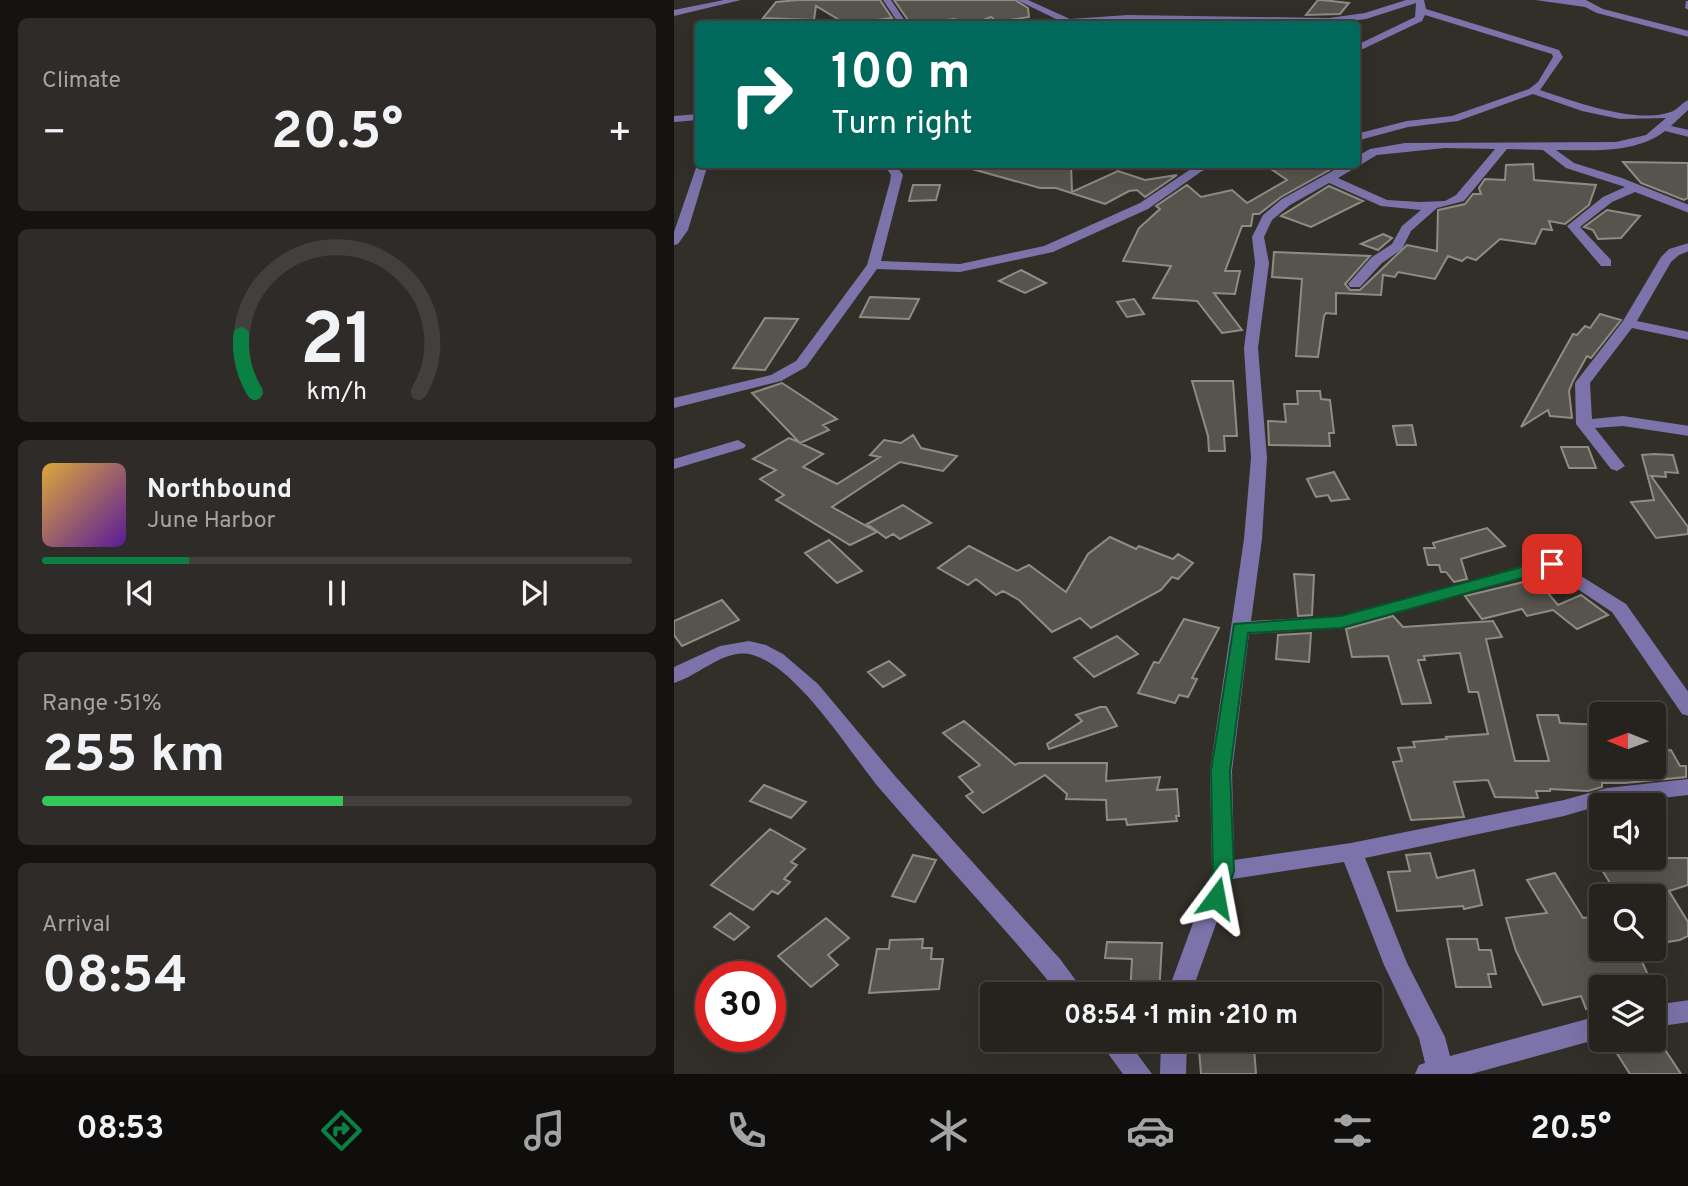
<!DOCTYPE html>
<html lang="en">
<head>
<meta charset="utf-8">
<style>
	body { margin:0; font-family:Overpass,sans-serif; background:#2e2b28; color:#f1f3f6; height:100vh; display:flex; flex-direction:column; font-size:26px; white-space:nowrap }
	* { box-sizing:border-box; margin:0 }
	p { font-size:23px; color:#a4a4a4 }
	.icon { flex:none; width:38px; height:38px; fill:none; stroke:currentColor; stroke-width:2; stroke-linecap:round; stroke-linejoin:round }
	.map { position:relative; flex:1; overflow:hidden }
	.panel { display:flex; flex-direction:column; gap:18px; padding:18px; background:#151311; width:674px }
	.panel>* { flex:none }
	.top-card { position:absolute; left:21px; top:21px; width:665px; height:147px; border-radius:7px; box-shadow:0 7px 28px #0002,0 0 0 2px #42403d; background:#00695c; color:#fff; overflow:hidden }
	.needle { width:46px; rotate:271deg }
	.fabs { position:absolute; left:915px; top:702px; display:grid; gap:14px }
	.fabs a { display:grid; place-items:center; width:77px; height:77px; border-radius:7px; background:#26231f; box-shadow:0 7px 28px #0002,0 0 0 2px #42403d; font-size:35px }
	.speed { position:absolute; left:21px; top:961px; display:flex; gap:14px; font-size:35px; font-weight:700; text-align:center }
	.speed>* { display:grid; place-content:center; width:91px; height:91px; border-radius:50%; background:#26231f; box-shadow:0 7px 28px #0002,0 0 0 2px #42403d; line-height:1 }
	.speed .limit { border:10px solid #d22; background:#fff; color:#111 }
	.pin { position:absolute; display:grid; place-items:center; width:60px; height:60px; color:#fff; margin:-30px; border-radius:14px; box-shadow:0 4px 10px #0006 }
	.me { position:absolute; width:77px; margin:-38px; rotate:13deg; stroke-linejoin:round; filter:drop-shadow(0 0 5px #0008) }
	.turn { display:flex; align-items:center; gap:24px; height:147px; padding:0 21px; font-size:32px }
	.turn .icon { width:91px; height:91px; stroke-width:2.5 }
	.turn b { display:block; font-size:49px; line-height:60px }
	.big { font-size:52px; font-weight:700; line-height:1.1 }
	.panel .widget { flex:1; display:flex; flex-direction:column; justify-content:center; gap:10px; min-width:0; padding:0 24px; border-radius:10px; background:#2e2b28 }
	.panel .dial { align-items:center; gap:0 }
	.dial svg { height:182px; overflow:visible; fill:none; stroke:#42403d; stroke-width:7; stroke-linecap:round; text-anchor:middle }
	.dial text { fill:#f1f3f6; stroke:none }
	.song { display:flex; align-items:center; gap:21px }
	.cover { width:84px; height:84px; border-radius:10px; background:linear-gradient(135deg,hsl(40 70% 55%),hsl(270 70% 35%)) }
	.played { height:7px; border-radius:4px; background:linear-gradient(90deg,#0b8043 25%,#42403d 25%) }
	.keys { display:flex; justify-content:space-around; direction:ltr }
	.heat { display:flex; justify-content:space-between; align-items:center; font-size:38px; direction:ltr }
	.charge { height:10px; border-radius:5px; background:linear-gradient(90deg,#34c759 51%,#42403d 0) }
	.trip { position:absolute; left:306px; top:982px; width:402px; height:70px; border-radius:7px; background:#26231f; box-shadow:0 7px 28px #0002,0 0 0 2px #42403d; font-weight:700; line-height:70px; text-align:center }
	.tabs { display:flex; height:112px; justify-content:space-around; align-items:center; background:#0f0e0c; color:#a4a4a4 }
	.tabs .icon { width:49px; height:49px }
	.tabs .selected { color:#0b8043 }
	.tabs b { font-size:32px; color:#f1f3f6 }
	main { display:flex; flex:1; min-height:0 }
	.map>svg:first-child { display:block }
</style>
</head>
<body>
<main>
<section class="panel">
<div class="widget"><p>Climate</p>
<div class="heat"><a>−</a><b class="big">20.5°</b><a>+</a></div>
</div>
<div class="widget dial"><svg viewBox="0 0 100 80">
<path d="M14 69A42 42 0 1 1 86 69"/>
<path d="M14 69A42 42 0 0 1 8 44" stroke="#0b8043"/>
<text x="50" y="56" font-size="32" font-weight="700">21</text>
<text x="50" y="72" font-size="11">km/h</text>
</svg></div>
<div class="widget">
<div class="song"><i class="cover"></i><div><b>Northbound</b><p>June Harbor</p></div></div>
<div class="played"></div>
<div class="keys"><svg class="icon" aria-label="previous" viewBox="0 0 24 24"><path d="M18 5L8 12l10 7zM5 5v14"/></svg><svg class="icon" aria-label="pause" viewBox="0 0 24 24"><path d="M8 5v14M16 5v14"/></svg><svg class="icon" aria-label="next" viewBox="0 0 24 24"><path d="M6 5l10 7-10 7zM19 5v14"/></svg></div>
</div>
<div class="widget"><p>Range · 51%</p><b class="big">255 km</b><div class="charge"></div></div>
<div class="widget"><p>Arrival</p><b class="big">08:54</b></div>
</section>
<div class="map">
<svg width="1015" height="1074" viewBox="0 0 1015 1074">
	<rect width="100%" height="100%" fill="#322f29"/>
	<path fill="#57544d" stroke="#8f8c85" stroke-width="2" d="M124,0H206L218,18L172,24L142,6L140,20L89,18L102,2Z
		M220,0H341L354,8L355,17L323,22L317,17L299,24L280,19L244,24L234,20Z
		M644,0H648L675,3L666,14L632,15Z
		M949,162L1014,163V198L1010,200L967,183Z
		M299,164H397L398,192L444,171L471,180L503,175L471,197L463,190L455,191L431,204L382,188H366L298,169Z
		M590,164H652L659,168L607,197L585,214H579L577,226H568L551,271H566L561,294L540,293L568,330L548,333L523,301L479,298L497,266L449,261L465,228L486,209L482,206L513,185L527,197L558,190L573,203L613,180Z
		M859,164L860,180L922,185L915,205L891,224L875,221L878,230L868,229L861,244L826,239L802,260L793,257L788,261L774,256L761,279L724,272L721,277L709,275L707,295L662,293V314L652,313L650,316L644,357L622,356L628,279L598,277L600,252L696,256L671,284L676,290H686L733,245L763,251L764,210L791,204L799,194H807L805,188L811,179L831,180L832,165Z
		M239,185H266L262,200L235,201Z
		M655,186L689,201L637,227L607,216Z
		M933,210L966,216L947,238L924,239L919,230L910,227Z
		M709,234L718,238L704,250L687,244Z
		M347,270L366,280L372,283L351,293L325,281Z
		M196,297L245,299L235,319L186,317Z
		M460,299L470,314L453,317L443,302Z
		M926,314L947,320L917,358L913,356L899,381L895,391L898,418L876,416L874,410L847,427L899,334L903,335L911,326L916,328Z
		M91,318L124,319L91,370L59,368Z
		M518,381H559L563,436H550L551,451H535L534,436Z
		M108,383L163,419L149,425L155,430L126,443L149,454L129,467L163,484L206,457L196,455L210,440L227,443L239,435L247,448L283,456L269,471L226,462L158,507L203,532L176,545L102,500L110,495L86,479L102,470L79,459L115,438L125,442L78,393Z
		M623,391H646L647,399L656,400L660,433H655L656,446L595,445L594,421L612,422L610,404H624Z
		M738,425L742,445H723L719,426Z
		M887,447H914L922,468H895Z
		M980,454L999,455L1004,473L991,472L992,477L977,476L1014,527V534L982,538L957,502L980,500L968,455Z
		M660,472L673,496L675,499L657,501L654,495L642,497L633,479Z
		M229,505L257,523L226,539L219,534L212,538L193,524Z
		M813,528L831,546L787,559L793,579L780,582L772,572H767L765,565H754L750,548H761L759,543Z
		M436,537L462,549L465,546L499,559L504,554L519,563L504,579L498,577L487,590L417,628L406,618L378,632L345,600L329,591L322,595L302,579L294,585L264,568L295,546L343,571L355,565L392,592L414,554Z
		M155,540L188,571L163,583L131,553Z
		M620,574L640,575L638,615L624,616Z
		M862,579L884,605L907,595L934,615L903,629L879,610L853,616L848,609L808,619L791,596Z
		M48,600L65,620L8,646L0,635V621Z
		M719,616L729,627L819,621L828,637L812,639L841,761H875L863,715H884L886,723L928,725V766H980V752L997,750L1006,766H1012V777L951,783H928V787L914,791L876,789V791H862L864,798L821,797L814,780L780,782L790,817L737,820L719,762L728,761L724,748L741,747L739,742L773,739L772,737L814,734L804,692H795L786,653L750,656L751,660H744L757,703L728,704L714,656L678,657L672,629Z
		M510,619L545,628L518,678L523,679L514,697L505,695L501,703L464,693L480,662L485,663Z
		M637,633L635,662L602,659L604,635Z
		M443,636L464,654L420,677L400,658Z
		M215,661L231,675L209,687L194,672Z
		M426,707H432L443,726L375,749L373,744L408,721L402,715Z
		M290,721L341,765L345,763H433L432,781L486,777L483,790L503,789L505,816H502L503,821L453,825L452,819L433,820L432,800L392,799L393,794L371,775L309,813L292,796L299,792L285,777L306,765L269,733Z
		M90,785L132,802L117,818L76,801Z
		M96,829L131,849L117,862L123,865L110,879L116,882L104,894L98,891L79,910L37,885Z
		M756,853L763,878L800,870L808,905L790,909L789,906L723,911L714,872L736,871L732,855Z
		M239,855L262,860L241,902L218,896Z
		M974,858H1014V885L995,891L1014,922V936L1006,940L980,944V896H944L928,870Z
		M881,873L909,918L928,916V948H962L978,984L928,987V1007L912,1009L907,996L869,1005L842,951L832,918L873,913L853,880Z
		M56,913L75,927L60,940L40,927Z
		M152,918L175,938L154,955L164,965L137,987L104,956Z
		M249,939L248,948H258L257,959H269L265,989L195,993L203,949H215L216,940Z
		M773,939H803L805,950H817L822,974H814L817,987H782Z
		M433,942L488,943L485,994H456L458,959L431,958Z
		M980,1036H982L1007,1074H956L940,1049L980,1040Z
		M580,1047L582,1074H527L525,1050Z"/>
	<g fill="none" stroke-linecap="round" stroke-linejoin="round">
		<path fill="#7b73a9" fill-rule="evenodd" d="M50,0H67L0,16V10Z
			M209,0H217L233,24H225Z
			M343,0H354L396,19L454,15L655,18L691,13L732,0H750L752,9L885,50L889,57L866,90C899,101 968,127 1001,110C1006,107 1009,102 1015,100V109L997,126L1015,130V137L991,131C962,154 917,150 882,150L900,163L948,178L1015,205V213L961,192L938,202L906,227L937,260V266H927L893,226L929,197L951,187L892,168L869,150L833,149L790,201L763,208L737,231L728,249L708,263L686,287H676L674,284L698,257L718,244L728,226L747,210L707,206L655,183L616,205L598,220L590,237L595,263L584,348L593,458L588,539L577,621L667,616L878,558L952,604L1015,693V716L1008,714L938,612L875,570L667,628L575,634L558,771L560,860L677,843L890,800L933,788L1015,779V795L928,805L890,816L691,858L733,963L771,1037L776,1056L928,1015V1038L797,1074H741L745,1065L751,1063L745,1038L710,965L670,862L558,879L517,994H493L538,871L536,771L570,539L577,458L570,348L581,263L578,237L589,215L608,199L671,164H682V157L696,149L731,143L942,142L972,135L992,118L946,119L908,111L859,94L784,121L734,127L682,141V134L733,121L778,116L855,89L864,82L879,57L878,54L751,15L748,21L689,49H683V45L741,17L742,3L692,19L655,24L454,21L362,24L366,21L384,20ZM771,148L821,149L782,195L771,201L746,202L713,200L664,178L703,155Z
			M861,0H912L929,9L1015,31V37L923,13L911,7Z
			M1012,1H1015V10L1011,8Z
			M24,114V120L0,122V116Z
			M24,162V164H34L14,230L4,244L0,245V232Z
			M210,164H221L229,175L207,261L286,264L370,246L466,203L520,167L548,164L528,171L474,209L379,252L286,272L203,269L132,367L107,381L0,408V398L97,375L122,361L193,265L216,182L217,175Z
			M1015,243V251L1005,255L997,262L963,321L1015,332V340L958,328L916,383L918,419L949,416L1015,426V436L949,426L921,428L951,466L943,471L937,469L902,424L901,383L949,321L987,257L995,249Z
			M64,440L72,445L70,448L0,469V459Z
			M75,641L92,645L109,654L144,684L221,776L386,959L412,994H385C328,924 265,858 206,789C176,753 125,669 79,655C51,647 25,676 0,683V667L46,646Z
			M1015,1000V1022L980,1027V1005Z
			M424,1040H453L478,1074H449Z
			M487,1040H513L512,1074H486Z"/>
	</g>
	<path fill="#0b8043" stroke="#07532c" stroke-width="2" d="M878,559L886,564L884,568L667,628L574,633L556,771L560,871L549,904L542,906L534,904L531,898L539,871L537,771L560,624L667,616Z"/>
</svg>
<div class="fabs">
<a><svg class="needle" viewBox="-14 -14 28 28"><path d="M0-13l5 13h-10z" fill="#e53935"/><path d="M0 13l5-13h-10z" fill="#a4a4a4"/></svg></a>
<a><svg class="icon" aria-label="sound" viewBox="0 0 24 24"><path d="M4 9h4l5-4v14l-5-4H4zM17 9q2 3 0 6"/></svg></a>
<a><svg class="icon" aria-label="search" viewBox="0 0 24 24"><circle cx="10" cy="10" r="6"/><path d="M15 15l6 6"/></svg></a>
<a><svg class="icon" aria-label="layers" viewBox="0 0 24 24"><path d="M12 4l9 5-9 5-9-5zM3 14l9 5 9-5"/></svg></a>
</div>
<div class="speed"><div class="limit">30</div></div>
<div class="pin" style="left:878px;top:564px;background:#d93025"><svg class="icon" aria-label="arrive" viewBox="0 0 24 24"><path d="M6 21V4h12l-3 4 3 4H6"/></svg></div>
<svg class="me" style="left:542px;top:898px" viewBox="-20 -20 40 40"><path d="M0-17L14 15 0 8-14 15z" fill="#0b8043" stroke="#fff" stroke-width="4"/></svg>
<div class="trip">08:54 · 1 min · 210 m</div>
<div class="top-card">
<div class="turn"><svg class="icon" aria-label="right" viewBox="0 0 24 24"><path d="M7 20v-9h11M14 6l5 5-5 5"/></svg><div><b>100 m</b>Turn right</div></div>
</div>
</div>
</main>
<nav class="tabs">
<b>08:53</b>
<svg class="icon selected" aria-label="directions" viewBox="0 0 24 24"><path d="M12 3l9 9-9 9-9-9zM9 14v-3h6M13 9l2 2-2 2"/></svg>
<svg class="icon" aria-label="music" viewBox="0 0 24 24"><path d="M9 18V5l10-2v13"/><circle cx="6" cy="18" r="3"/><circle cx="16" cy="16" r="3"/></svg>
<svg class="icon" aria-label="phone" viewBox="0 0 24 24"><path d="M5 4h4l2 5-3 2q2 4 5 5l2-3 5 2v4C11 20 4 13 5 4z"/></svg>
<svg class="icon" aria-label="climate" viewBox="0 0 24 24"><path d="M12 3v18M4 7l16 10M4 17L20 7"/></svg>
<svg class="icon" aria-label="car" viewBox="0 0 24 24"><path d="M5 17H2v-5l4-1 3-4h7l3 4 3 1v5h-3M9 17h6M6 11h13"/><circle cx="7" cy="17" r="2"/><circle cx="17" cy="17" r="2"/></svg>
<svg class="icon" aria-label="filters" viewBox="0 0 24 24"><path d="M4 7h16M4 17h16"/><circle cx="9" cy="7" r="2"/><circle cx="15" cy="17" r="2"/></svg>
<b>20.5°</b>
</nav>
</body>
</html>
